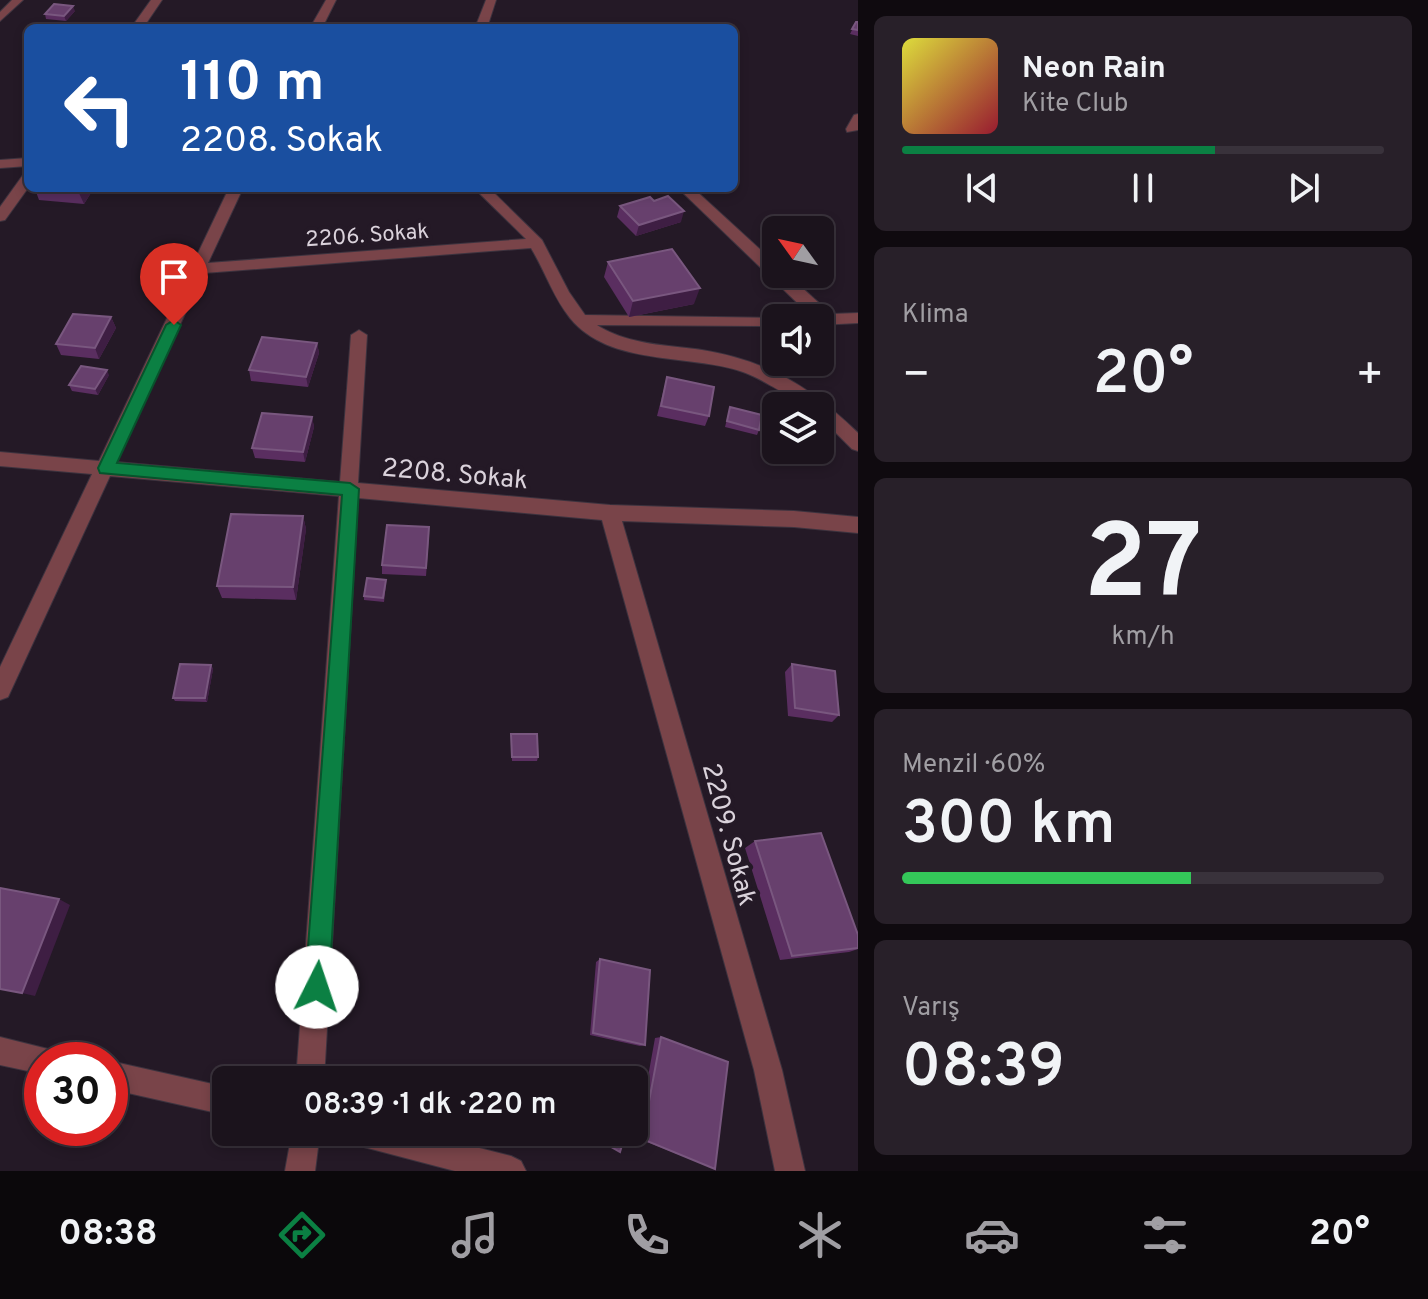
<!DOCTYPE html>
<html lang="tr">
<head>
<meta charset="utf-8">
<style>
	body { margin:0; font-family:Overpass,sans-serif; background:#282029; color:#f1f3f6; height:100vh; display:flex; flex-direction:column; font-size:30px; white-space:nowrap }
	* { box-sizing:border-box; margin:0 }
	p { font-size:26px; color:#a09ea3 }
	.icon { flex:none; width:44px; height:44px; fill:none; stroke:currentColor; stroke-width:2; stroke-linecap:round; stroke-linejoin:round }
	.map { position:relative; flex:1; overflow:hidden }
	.panel { display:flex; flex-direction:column; gap:16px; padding:16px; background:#0f0a0f; width:570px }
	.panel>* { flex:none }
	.hud { position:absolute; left:24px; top:24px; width:714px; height:168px; border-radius:12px; box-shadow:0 4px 12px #0003,0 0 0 2px #39323b; background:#1a4fa0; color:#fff; overflow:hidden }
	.needle { width:52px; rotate:303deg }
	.controls { position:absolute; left:762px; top:216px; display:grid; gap:16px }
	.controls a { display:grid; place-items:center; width:72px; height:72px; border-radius:12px; background:#1b131c; box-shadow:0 4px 12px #0003,0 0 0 2px #39323b; font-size:40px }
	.speed { position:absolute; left:24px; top:1042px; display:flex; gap:16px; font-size:40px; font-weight:700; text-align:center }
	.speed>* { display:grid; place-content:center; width:104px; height:104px; border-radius:50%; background:#1b131c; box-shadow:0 4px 12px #0003,0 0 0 2px #39323b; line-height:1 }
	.speed .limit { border:12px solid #d22; background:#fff; color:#111 }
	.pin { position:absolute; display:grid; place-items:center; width:68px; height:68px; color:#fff; margin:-82px -34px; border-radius:50% 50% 50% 0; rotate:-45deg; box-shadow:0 0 8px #0007 }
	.pin .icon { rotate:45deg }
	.me { position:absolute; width:88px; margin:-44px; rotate:4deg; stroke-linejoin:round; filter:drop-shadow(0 0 6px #0008) }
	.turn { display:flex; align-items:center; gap:28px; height:168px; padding:0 24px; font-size:36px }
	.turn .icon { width:104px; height:104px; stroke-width:2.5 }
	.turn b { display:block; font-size:56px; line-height:68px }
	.big { font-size:60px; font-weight:600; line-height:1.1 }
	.panel .widget { flex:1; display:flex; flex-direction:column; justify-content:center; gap:12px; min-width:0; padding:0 28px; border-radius:12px; background:#282029 }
	.panel .dial { align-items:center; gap:0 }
	.dial b { font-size:104px; line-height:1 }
	.song { display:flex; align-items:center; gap:24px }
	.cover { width:96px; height:96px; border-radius:12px; background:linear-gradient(135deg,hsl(60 70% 55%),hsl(350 70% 35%)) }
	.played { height:8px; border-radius:4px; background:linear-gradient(90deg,#0b8043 65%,#39323b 65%) }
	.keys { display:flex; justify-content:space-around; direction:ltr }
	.heat { display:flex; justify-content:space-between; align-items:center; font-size:44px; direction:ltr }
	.charge { height:12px; border-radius:6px; background:linear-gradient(90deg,#34c759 60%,#39323b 0) }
	.trip { position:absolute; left:212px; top:1066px; width:436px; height:80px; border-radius:12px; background:#1b131c; box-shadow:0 4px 12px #0003,0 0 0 2px #39323b; font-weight:600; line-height:80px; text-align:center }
	.tab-bar { display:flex; height:128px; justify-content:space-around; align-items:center; background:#0b080b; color:#a09ea3 }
	.tab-bar .icon { width:56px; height:56px }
	.tab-bar .current { color:#0b8043 }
	.tab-bar b { font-size:36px; color:#f1f3f6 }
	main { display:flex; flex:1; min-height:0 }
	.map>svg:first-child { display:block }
</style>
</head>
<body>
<main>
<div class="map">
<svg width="858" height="1171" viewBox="0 0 858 1171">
	<rect width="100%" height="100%" fill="#241926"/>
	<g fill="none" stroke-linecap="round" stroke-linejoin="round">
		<defs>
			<path id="minor" d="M12,0H23L0,21V12Z
				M151,0H162L143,28H131Z
				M326,0H336L322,28H310Z
				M486,0H496L487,28H475Z
				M858,114V130L847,132L846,129L854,115Z
				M28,158V166L0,168V160Z
				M28,174V188L5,220L0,221V207L23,175Z
				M229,188H243L208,263L526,239L474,188H489L542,240L569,292L585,315L782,318H776V326L597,325L600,327C632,345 666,345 702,350C769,361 810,387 858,433V451L852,449L820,417V406C798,406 767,380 743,372C688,353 610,367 570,318C553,297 545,271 531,248L204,273L116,462L340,482L351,335L359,330L367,335L358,483L610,505L794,511L858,517V533L794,527L622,521L782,1070L805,1171H775L754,1070L602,520L358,498L324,1080H296L339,496L110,476L8,697L0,700V667L92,474L0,466V452L99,461Z
				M678,188H693L776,264V274H787L831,314L858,313V323L820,325V318H813Z
				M0,1037L52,1050L56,1060H42V1074L0,1065Z
				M110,1061L226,1087V1115L110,1089Z
				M292,1132H320L315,1171H285Z
				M346,1132H416L511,1156L521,1161L526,1171H455L360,1146L350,1142Z"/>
		</defs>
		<use href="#minor" stroke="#3d333f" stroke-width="2"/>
		<use href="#minor" fill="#794449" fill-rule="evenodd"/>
	</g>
	<path fill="#5a2e60" d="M75,11L66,21L46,19L45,14Z
		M856,22H858V36L850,34Z
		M94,188L84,204L39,200L35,189Z
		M620,206L681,222L636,236L617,217Z
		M608,262L694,304L629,317L604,277Z
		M111,317L116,328L99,359L61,355L56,344Z
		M317,343L319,353L308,387L251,381L249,370Z
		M109,375L98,395L72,391L69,385Z
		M667,377L709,416L705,426L657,416Z
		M730,407L759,430L757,435L725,427Z
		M312,417L314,427L305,462L255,458L252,448Z
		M303,516L306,529L296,600L222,598L217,586Z
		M429,537L426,576L382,574V565Z
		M386,584L384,602L364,600V596Z
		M792,664L839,715L832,722L788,716L785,672Z
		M211,665L213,669L207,702L175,701L173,698Z
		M511,734L538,757L537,761H512Z
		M755,841L858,935V949L849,952L780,960L745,848Z
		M600,959L645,1045L640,1046L590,1035L596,962Z
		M661,1037L715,1169L637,1138L655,1038Z
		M592,1071H596L613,1080H589Z"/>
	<path fill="#3e1e43" d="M73,6L75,11L66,21L64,16Z
		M83,188H94L84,204L79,193Z
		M684,211L681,222L636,236L639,225Z
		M700,288L694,304L629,317L633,301Z
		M111,317L116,328L99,359L95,348Z
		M317,343L319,353L308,387L306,377Z
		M107,370L109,375L98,395L95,389Z
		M312,417L314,427L305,462L303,452Z
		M303,516L306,529L296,600L293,587Z
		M211,665L213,669L207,702L205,698Z
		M59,899L70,905L35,996L22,993Z"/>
	<path fill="#67406d" stroke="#79577f" stroke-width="2" d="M54,4L73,6L64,16L45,14Z
		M856,22H858V30L852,29Z
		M35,188H83L79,193Z
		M668,196L684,211L639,225L620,206L650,197L654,201Z
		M672,249L700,288L633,301L608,262Z
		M73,314L111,317L95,348L56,344Z
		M262,337L317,343L306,377L249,370Z
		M81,366L107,370L95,389L69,385Z
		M667,377L714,387L709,416L661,406Z
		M730,407L762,415L759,430L727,421Z
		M262,413L312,417L303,452L252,448Z
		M231,514L303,516L293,587L217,586Z
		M387,525L429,527L426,568L382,565Z
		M367,578L386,580L383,598L364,596Z
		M180,664L211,665L205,698H173Z
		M792,664L835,671L839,715L795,708Z
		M511,734H537L538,757H512Z
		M821,833L858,935V948L792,956L755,841Z
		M0,888L59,899L22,993L0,989Z
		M600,959L650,970L645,1045L593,1033Z
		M661,1037L728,1062L715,1169L642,1139Z
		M596,1071L613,1080H593Z
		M585,1132H626L620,1152Z"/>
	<path fill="#0b8043" stroke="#07532c" stroke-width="2" d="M174,320L181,325L117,463L350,483L359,489L329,987L325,995L317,999L308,995L305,987L342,495L100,473L98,468L166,325Z"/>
	<g text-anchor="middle" stroke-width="8" stroke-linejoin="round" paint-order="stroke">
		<g font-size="22" fill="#dad2db" stroke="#241926">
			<text transform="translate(367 234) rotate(-4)" y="8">2206. Sokak</text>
		</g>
		<g font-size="26" fill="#dad2db" stroke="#241926">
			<text transform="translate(455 473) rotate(5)" y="9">2208. Sokak</text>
			<text transform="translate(730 834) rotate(75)" y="9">2209. Sokak</text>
		</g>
	</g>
</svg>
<div class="controls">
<a><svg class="needle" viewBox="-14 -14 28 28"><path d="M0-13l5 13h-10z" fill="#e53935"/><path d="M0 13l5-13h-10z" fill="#a09ea3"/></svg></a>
<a><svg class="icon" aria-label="sound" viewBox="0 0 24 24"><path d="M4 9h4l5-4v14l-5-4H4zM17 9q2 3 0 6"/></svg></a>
<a><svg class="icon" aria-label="layers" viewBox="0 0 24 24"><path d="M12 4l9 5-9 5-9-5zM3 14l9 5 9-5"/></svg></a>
</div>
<div class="speed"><div class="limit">30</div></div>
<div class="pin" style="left:174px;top:325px;background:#d93025"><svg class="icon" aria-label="arrive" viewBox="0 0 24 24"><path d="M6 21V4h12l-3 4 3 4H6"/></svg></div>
<svg class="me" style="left:317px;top:987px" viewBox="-20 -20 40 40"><circle r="19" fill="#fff"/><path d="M0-13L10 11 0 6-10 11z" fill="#0b8043"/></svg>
<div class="trip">08:39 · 1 dk · 220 m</div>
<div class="hud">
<div class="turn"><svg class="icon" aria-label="left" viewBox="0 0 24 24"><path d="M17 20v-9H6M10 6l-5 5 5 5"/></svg><div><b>110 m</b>2208. Sokak</div></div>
</div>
</div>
<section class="panel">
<div class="widget">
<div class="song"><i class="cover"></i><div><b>Neon Rain</b><p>Kite Club</p></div></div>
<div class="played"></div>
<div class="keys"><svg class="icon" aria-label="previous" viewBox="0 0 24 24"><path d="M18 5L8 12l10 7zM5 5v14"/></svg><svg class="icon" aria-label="pause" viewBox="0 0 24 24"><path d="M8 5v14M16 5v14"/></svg><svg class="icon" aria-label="next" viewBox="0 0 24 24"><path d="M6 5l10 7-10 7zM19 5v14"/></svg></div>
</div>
<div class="widget"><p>Klima</p>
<div class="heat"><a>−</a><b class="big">20°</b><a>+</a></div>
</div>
<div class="widget dial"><b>27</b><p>km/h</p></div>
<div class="widget"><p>Menzil · 60%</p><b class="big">300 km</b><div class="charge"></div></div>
<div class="widget"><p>Varış</p><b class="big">08:39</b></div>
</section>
</main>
<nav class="tab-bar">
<b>08:38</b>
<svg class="icon current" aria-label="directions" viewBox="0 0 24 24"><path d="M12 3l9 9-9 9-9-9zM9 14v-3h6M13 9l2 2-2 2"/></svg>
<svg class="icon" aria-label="music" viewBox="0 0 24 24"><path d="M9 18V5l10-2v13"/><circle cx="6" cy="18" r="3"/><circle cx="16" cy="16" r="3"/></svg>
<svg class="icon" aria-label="phone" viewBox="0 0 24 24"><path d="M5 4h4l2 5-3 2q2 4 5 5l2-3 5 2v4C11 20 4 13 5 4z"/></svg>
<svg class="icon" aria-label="climate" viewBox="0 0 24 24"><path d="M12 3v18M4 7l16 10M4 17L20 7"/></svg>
<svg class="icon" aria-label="car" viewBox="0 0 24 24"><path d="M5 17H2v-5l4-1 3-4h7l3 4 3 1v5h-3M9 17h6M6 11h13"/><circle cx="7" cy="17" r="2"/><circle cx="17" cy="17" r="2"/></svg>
<svg class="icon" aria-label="filters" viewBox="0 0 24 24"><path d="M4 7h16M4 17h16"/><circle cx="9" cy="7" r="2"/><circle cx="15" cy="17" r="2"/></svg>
<b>20°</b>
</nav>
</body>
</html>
